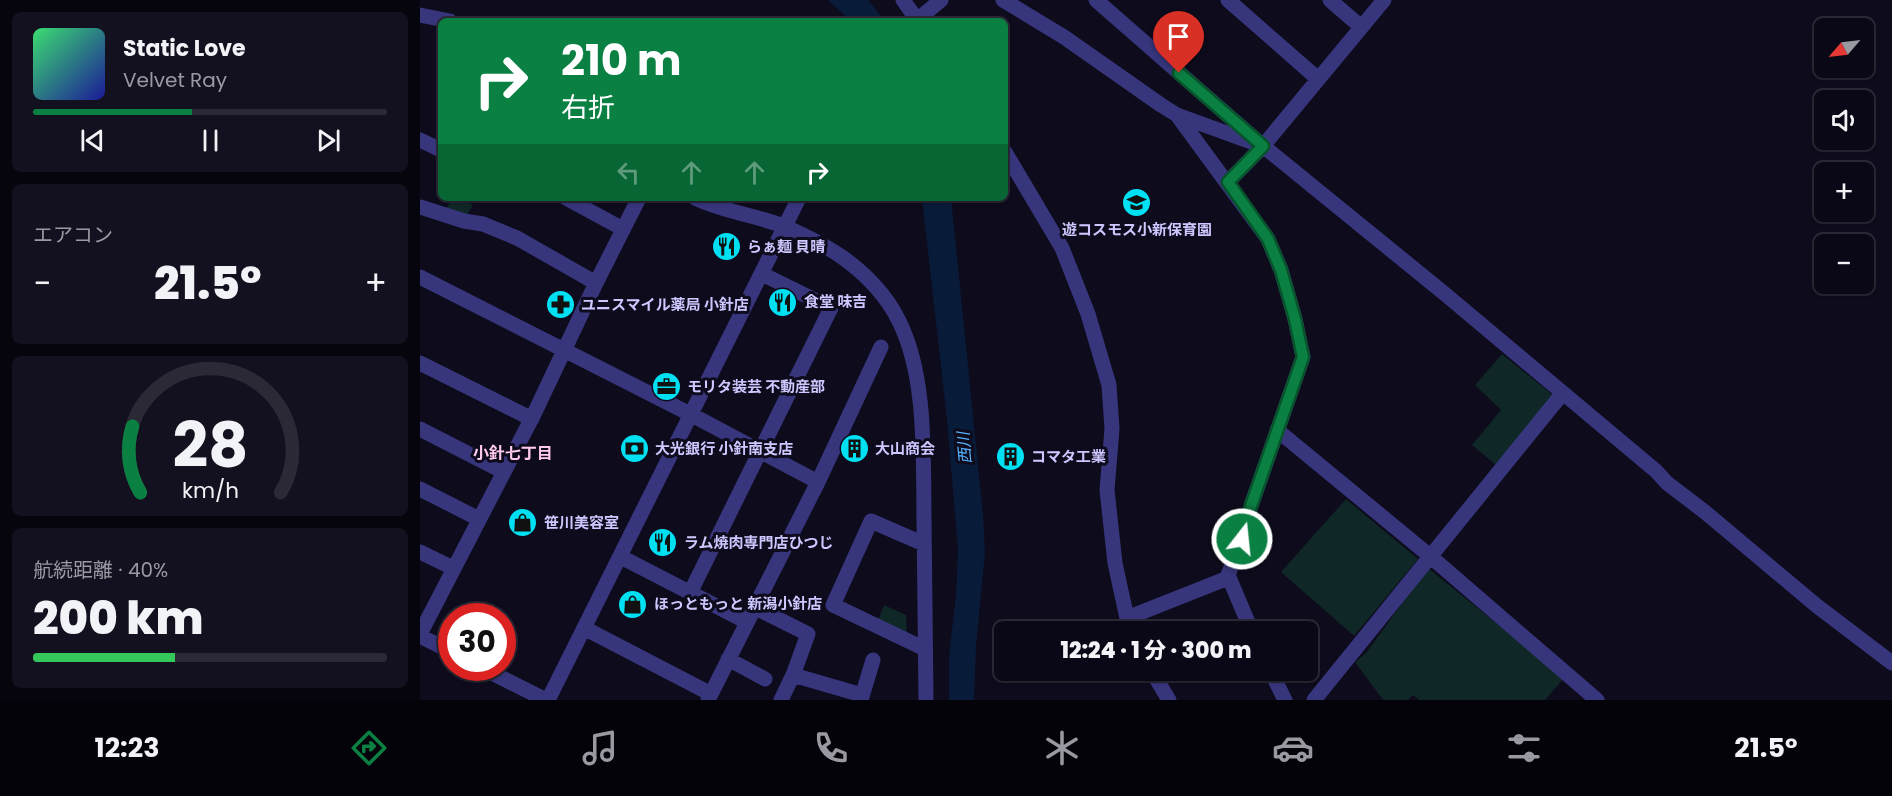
<!DOCTYPE html>
<html lang="ja">
<head>
<meta charset="utf-8">
<style>
	body { margin:0; font-family:Poppins,"Noto Sans JP",sans-serif; background:#13111f; color:#f1f3f6; height:100vh; display:flex; flex-direction:column; font-size:22px; white-space:nowrap }
	* { box-sizing:border-box; margin:0 }
	p { font-size:20px; color:#999aa1 }
	.icon { flex:none; width:33px; height:33px; fill:none; stroke:currentColor; stroke-width:2; stroke-linecap:round; stroke-linejoin:round }
	.map { position:relative; flex:1; overflow:hidden }
	.details { display:flex; flex-direction:column; gap:12px; padding:12px; background:#06040c; width:420px }
	.details>* { flex:none }
	.banner { position:absolute; left:18px; top:18px; width:570px; height:183px; border-radius:9px; box-shadow:0 2px 4px #0004,0 0 0 2px #2a2935; background:#0b8043; color:#fff; overflow:hidden }
	.needle { width:39px; rotate:242deg }
	.buttons { position:absolute; left:1394px; top:18px; display:grid; gap:12px }
	.buttons a { display:grid; place-items:center; width:60px; height:60px; border-radius:9px; background:#0a0816; box-shadow:0 2px 4px #0004,0 0 0 2px #2a2935; font-size:30px }
	.speed { position:absolute; left:18px; top:603px; display:flex; gap:12px; font-size:30px; font-weight:700; text-align:center }
	.speed>* { display:grid; place-content:center; width:78px; height:78px; border-radius:50%; background:#0a0816; box-shadow:0 2px 4px #0004,0 0 0 2px #2a2935; line-height:1 }
	.speed .limit { border:9px solid #d22; background:#fff; color:#111 }
	.pin { position:absolute; display:grid; place-items:center; width:51px; height:51px; color:#fff; margin:-62px -26px; border-radius:50% 50% 50% 0; rotate:-45deg; box-shadow:0 0 6px #0007 }
	.pin .icon { rotate:45deg }
	.me { position:absolute; width:66px; margin:-33px; rotate:16deg; stroke-linejoin:round; filter:drop-shadow(0 0 4px #0008) }
	.turn { display:flex; align-items:center; gap:21px; height:126px; padding:0 24px; font-size:27px }
	.turn .icon { width:78px; height:78px; stroke-width:2.5 }
	.turn b { display:block; font-size:42px; line-height:51px }
	.lanes { display:flex; align-items:center; height:57px; padding:0 24px; background:#0003; justify-content:center; gap:30px; direction:ltr }
	.lanes .off { opacity:.35 }
	.big { font-size:45px; font-weight:800; line-height:1.1 }
	.details .tile { flex:1; display:flex; flex-direction:column; justify-content:center; gap:9px; min-width:0; padding:0 21px; border-radius:9px; background:#13111f }
	.details .dial { align-items:center; gap:0 }
	.dial svg { height:156px; overflow:visible; fill:none; stroke:#2a2935; stroke-width:7; stroke-linecap:round; text-anchor:middle }
	.dial text { fill:#f1f3f6; stroke:none }
	.song { display:flex; align-items:center; gap:18px }
	.cover { width:72px; height:72px; border-radius:9px; background:linear-gradient(135deg,hsl(140 70% 55%),hsl(240 70% 35%)) }
	.played { height:6px; border-radius:3px; background:linear-gradient(90deg,#0b8043 45%,#2a2935 45%) }
	.keys { display:flex; justify-content:space-around; direction:ltr }
	.heat { display:flex; justify-content:space-between; align-items:center; font-size:33px; direction:ltr }
	.charge { height:9px; border-radius:4px; background:linear-gradient(90deg,#34c759 40%,#2a2935 0) }
	.trip { position:absolute; left:574px; top:621px; width:324px; height:60px; border-radius:9px; background:#0a0816; box-shadow:0 2px 4px #0004,0 0 0 2px #2a2935; font-weight:800; line-height:60px; text-align:center }
	.tabs { display:flex; height:96px; justify-content:space-around; align-items:center; background:#040309; color:#999aa1 }
	.tabs .icon { width:42px; height:42px }
	.tabs .on { color:#0b8043 }
	.tabs b { font-size:27px; color:#f1f3f6 }
	main { display:flex; flex:1; min-height:0 }
	.map>svg:first-child { display:block }
</style>
</head>
<body>
<main>
<section class="details">
<div class="tile">
<div class="song"><i class="cover"></i><div><b>Static Love</b><p>Velvet Ray</p></div></div>
<div class="played"></div>
<div class="keys"><svg class="icon" aria-label="previous" viewBox="0 0 24 24"><path d="M18 5L8 12l10 7zM5 5v14"/></svg><svg class="icon" aria-label="pause" viewBox="0 0 24 24"><path d="M8 5v14M16 5v14"/></svg><svg class="icon" aria-label="next" viewBox="0 0 24 24"><path d="M6 5l10 7-10 7zM19 5v14"/></svg></div>
</div>
<div class="tile"><p>エアコン</p>
<div class="heat"><a>−</a><b class="big">21.5°</b><a>+</a></div>
</div>
<div class="tile dial"><svg viewBox="0 0 100 80">
<path d="M14 69A42 42 0 1 1 86 69"/>
<path d="M14 69A42 42 0 0 1 10 35" stroke="#0b8043"/>
<text x="50" y="56" font-size="32" font-weight="700">28</text>
<text x="50" y="72" font-size="11">km/h</text>
</svg></div>
<div class="tile"><p>航続距離 · 40%</p><b class="big">200 km</b><div class="charge"></div></div>
</section>
<div class="map">
<svg width="1472" height="700" viewBox="0 0 1472 700">
	<rect width="100%" height="100%" fill="#0e0b1d"/>
	<path fill="#0f2726" d="M32,198H40L53,205L47,215L25,211Z
		M1082,354L1134,396L1076,465L1052,445L1081,410L1055,385Z
		M926,499L998,559L934,636L861,572Z
		M1008,568L1144,678L1125,700H999L993,695L988,700H963L935,662L946,653Z
		M464,605L486,615L487,636L457,623Z"/>
	<path fill="#081b39" d="M408,0H448L465,21H431Z
		M502,198H531L563,515L565,552L556,646L554,700H529V657L536,596L538,549L527,419Z"/>
	<g fill="none" stroke-linecap="round" stroke-linejoin="round">
		<path stroke="#37367d" stroke-width="15" d="M483,0L497,20
			M583,0L644,37L741,105L757,115L834,143
			M676,0L843,146L1025,294L1236,471L1247,483L1285,512L1397,606L1472,663
			M808,0L898,79
			M910,0L941,27
			M0,15L30,21
			M496,21L521,0
			M757,115L848,239L861,270L875,319L883,357L831,506L822,539L808,575L832,632
			M0,140L21,150
			M585,152L642,248L668,314L689,385L692,429L687,490L695,563L710,632
			M808,182L843,146L964,0
			M146,198L203,229
			M275,198C304,212 336,215 366,227C384,235 405,245 422,257C445,273 467,296 479,321C507,377 503,457 504,518C505,579 505,639 506,700
			M0,207L44,221L63,224L97,238L176,283
			M0,277L272,415L398,482
			M0,363L112,419
			M0,429L84,472
			M857,430L1010,556L1177,700
			M0,489L59,519
			M504,544L451,521L413,605L505,649
			M0,552L33,568
			M201,557L327,622
			M270,593L411,308L342,274
			M334,607L388,634L373,675L361,700
			M707,618L808,578
			M164,628L291,694
			M0,634L114,414L176,283L219,198
			M0,636L32,652
			M308,659L345,679
			M62,668L126,700
			M731,670L749,700
			M850,670L865,700
			M373,675L442,695
			M128,700L379,198
			M288,700L398,482L461,347
			M441,700L453,660
			M894,700L1142,394"/>
	</g>
	<g fill="none" stroke-linecap="round" stroke-linejoin="round">
		<defs>
			<path id="route" d="M759,73L843,146L808,182L848,239L861,270L875,319L883,357L831,506L822,539"/>
		</defs>
		<use href="#route" stroke="#07532c" stroke-width="15"/>
		<use href="#route" stroke="#0b8043" stroke-width="10"/>
	</g>
	<defs>
		<symbol id="school-disc" viewBox="-11 -11 22 22"><circle r="9.5" fill="#00e0f3" stroke="#0e0b1d"/><path d="M0-5L7-2L0 1L-7-2ZM-4 1L0 2.5L4 1V4Q0 6-4 4Z" fill="#111"/></symbol>
		<symbol id="restaurant-disc" viewBox="-11 -11 22 22"><circle r="9.5" fill="#00e0f3" stroke="#0e0b1d"/><path d="M-5-6h1v4h1v-4h1v4h1v-4h1v5L-1.5 .5V6h-2V.5L-5-1ZM5-6V6H3V1.5H1.5Q1.5-4 5-6Z" fill="#111"/></symbol>
		<symbol id="pharmacy-disc" viewBox="-11 -11 22 22"><circle r="9.5" fill="#00e0f3" stroke="#0e0b1d"/><path d="M-2-6h4v4h4v4h-4v4h-4v-4h-4v-4h4Z" fill="#111"/></symbol>
		<symbol id="office-disc" viewBox="-11 -11 22 22"><circle r="9.5" fill="#00e0f3" stroke="#0e0b1d"/><path d="M-6-3h4V-5.5h4V-3h4V5H-6ZM-1-4.5V-3h2v-1.5ZM-6 0V1H6V0Z" fill="#111"/></symbol>
		<symbol id="bank-disc" viewBox="-11 -11 22 22"><circle r="9.5" fill="#00e0f3" stroke="#0e0b1d"/><path d="M-6-4H6V4H-6ZM0-2.3a2.3 2.3 0 1 0 0 4.6a2.3 2.3 0 1 0 0-4.6Z" fill="#111"/></symbol>
		<symbol id="building-disc" viewBox="-11 -11 22 22"><circle r="9.5" fill="#00e0f3" stroke="#0e0b1d"/><path d="M-4-6H4V6H1V3H-1V6H-4ZM-2.5-4.3h1.7v1.8h-1.7ZM.8-4.3h1.7v1.8H.8ZM-2.5-1h1.7V.8h-1.7ZM.8-1h1.7V.8H.8Z" fill="#111"/></symbol>
		<symbol id="shop-disc" viewBox="-11 -11 22 22"><circle r="9.5" fill="#00e0f3" stroke="#0e0b1d"/><path d="M-5-2.5h2.3a2.7 3.5 0 0 1 5.4 0H5L5.5 6h-11ZM-1.5-2.5h3a1.5 2.3 0 0 0-3 0Z" fill="#111"/></symbol>
	</defs>
	<g fill-rule="evenodd">
		<use href="#school-disc" x="700" y="186" width="33" height="33"/>
		<use href="#restaurant-disc" x="290" y="230" width="33" height="33"/>
		<use href="#restaurant-disc" x="346" y="286" width="33" height="33"/>
		<use href="#pharmacy-disc" x="124" y="288" width="33" height="33"/>
		<use href="#office-disc" x="230" y="370" width="33" height="33"/>
		<use href="#bank-disc" x="198" y="432" width="33" height="33"/>
		<use href="#building-disc" x="418" y="432" width="33" height="33"/>
		<use href="#building-disc" x="574" y="440" width="33" height="33"/>
		<use href="#shop-disc" x="86" y="506" width="33" height="33"/>
		<use href="#restaurant-disc" x="226" y="526" width="33" height="33"/>
		<use href="#shop-disc" x="196" y="588" width="33" height="33"/>
	</g>
	<g text-anchor="middle" stroke-width="6" stroke-linejoin="round" paint-order="stroke">
		<g font-size="15" font-weight="bold" fill="#cdc8ff" stroke="#0e0b1d" text-anchor="start">
			<text x="717" y="235" text-anchor="middle">遊コスモス小新保育園</text>
			<text x="327" y="252">らぁ麺 貝晴</text>
			<text x="384" y="307">食堂 味吉</text>
			<text x="161" y="310">ユニスマイル薬局 小針店</text>
			<text x="267" y="392">モリタ装芸 不動産部</text>
			<text x="235" y="454">大光銀行 小針南支店</text>
			<text x="455" y="454">大山商会</text>
			<text x="611" y="462">コマタ工業</text>
			<text x="124" y="528">笹川美容室</text>
			<text x="264" y="548">ラム焼肉専門店ひつじ</text>
			<text x="234" y="609">ほっともっと 新潟小針店</text>
		</g>
		<g font-size="16" font-style="italic" fill="#56b4ff" stroke="#0e0b1d">
			<text transform="translate(544 448) rotate(-95)" y="6">西川</text>
		</g>
		<g font-size="16" font-weight="bold" fill="#ffcaed" stroke="#0e0b1d">
			<text x="93" y="459">小針七丁目</text>
		</g>
	</g>
</svg>
<div class="buttons">
<a><svg class="needle" viewBox="-14 -14 28 28"><path d="M0-13l5 13h-10z" fill="#e53935"/><path d="M0 13l5-13h-10z" fill="#999aa1"/></svg></a>
<a><svg class="icon" aria-label="sound" viewBox="0 0 24 24"><path d="M4 9h4l5-4v14l-5-4H4zM17 9q2 3 0 6"/></svg></a>
<a>+</a>
<a>−</a>
</div>
<div class="speed"><div class="limit">30</div></div>
<div class="pin" style="left:759px;top:73px;background:#d93025"><svg class="icon" aria-label="arrive" viewBox="0 0 24 24"><path d="M6 21V4h12l-3 4 3 4H6"/></svg></div>
<svg class="me" style="left:822px;top:539px" viewBox="-20 -20 40 40"><circle r="17" fill="#0b8043" stroke="#fff" stroke-width="3"/><path d="M0-11L8 9 0 5-8 9z" fill="#fff"/></svg>
<div class="trip">12:24 · 1 分 · 300 m</div>
<div class="banner">
<div class="turn"><svg class="icon" aria-label="right" viewBox="0 0 24 24"><path d="M7 20v-9h11M14 6l5 5-5 5"/></svg><div><b>210 m</b>右折</div></div>
<div class="lanes"><svg class="icon off" aria-label="left" viewBox="0 0 24 24"><path d="M17 20v-9H6M10 6l-5 5 5 5"/></svg><svg class="icon off" aria-label="ahead" viewBox="0 0 24 24"><path d="M12 20V5M6 11l6-6 6 6"/></svg><svg class="icon off" aria-label="ahead" viewBox="0 0 24 24"><path d="M12 20V5M6 11l6-6 6 6"/></svg><svg class="icon" aria-label="right" viewBox="0 0 24 24"><path d="M7 20v-9h11M14 6l5 5-5 5"/></svg></div>
</div>
</div>
</main>
<nav class="tabs">
<b>12:23</b>
<svg class="icon on" aria-label="directions" viewBox="0 0 24 24"><path d="M12 3l9 9-9 9-9-9zM9 14v-3h6M13 9l2 2-2 2"/></svg>
<svg class="icon" aria-label="music" viewBox="0 0 24 24"><path d="M9 18V5l10-2v13"/><circle cx="6" cy="18" r="3"/><circle cx="16" cy="16" r="3"/></svg>
<svg class="icon" aria-label="phone" viewBox="0 0 24 24"><path d="M5 4h4l2 5-3 2q2 4 5 5l2-3 5 2v4C11 20 4 13 5 4z"/></svg>
<svg class="icon" aria-label="climate" viewBox="0 0 24 24"><path d="M12 3v18M4 7l16 10M4 17L20 7"/></svg>
<svg class="icon" aria-label="car" viewBox="0 0 24 24"><path d="M5 17H2v-5l4-1 3-4h7l3 4 3 1v5h-3M9 17h6M6 11h13"/><circle cx="7" cy="17" r="2"/><circle cx="17" cy="17" r="2"/></svg>
<svg class="icon" aria-label="filters" viewBox="0 0 24 24"><path d="M4 7h16M4 17h16"/><circle cx="9" cy="7" r="2"/><circle cx="15" cy="17" r="2"/></svg>
<b>21.5°</b>
</nav>
</body>
</html>
